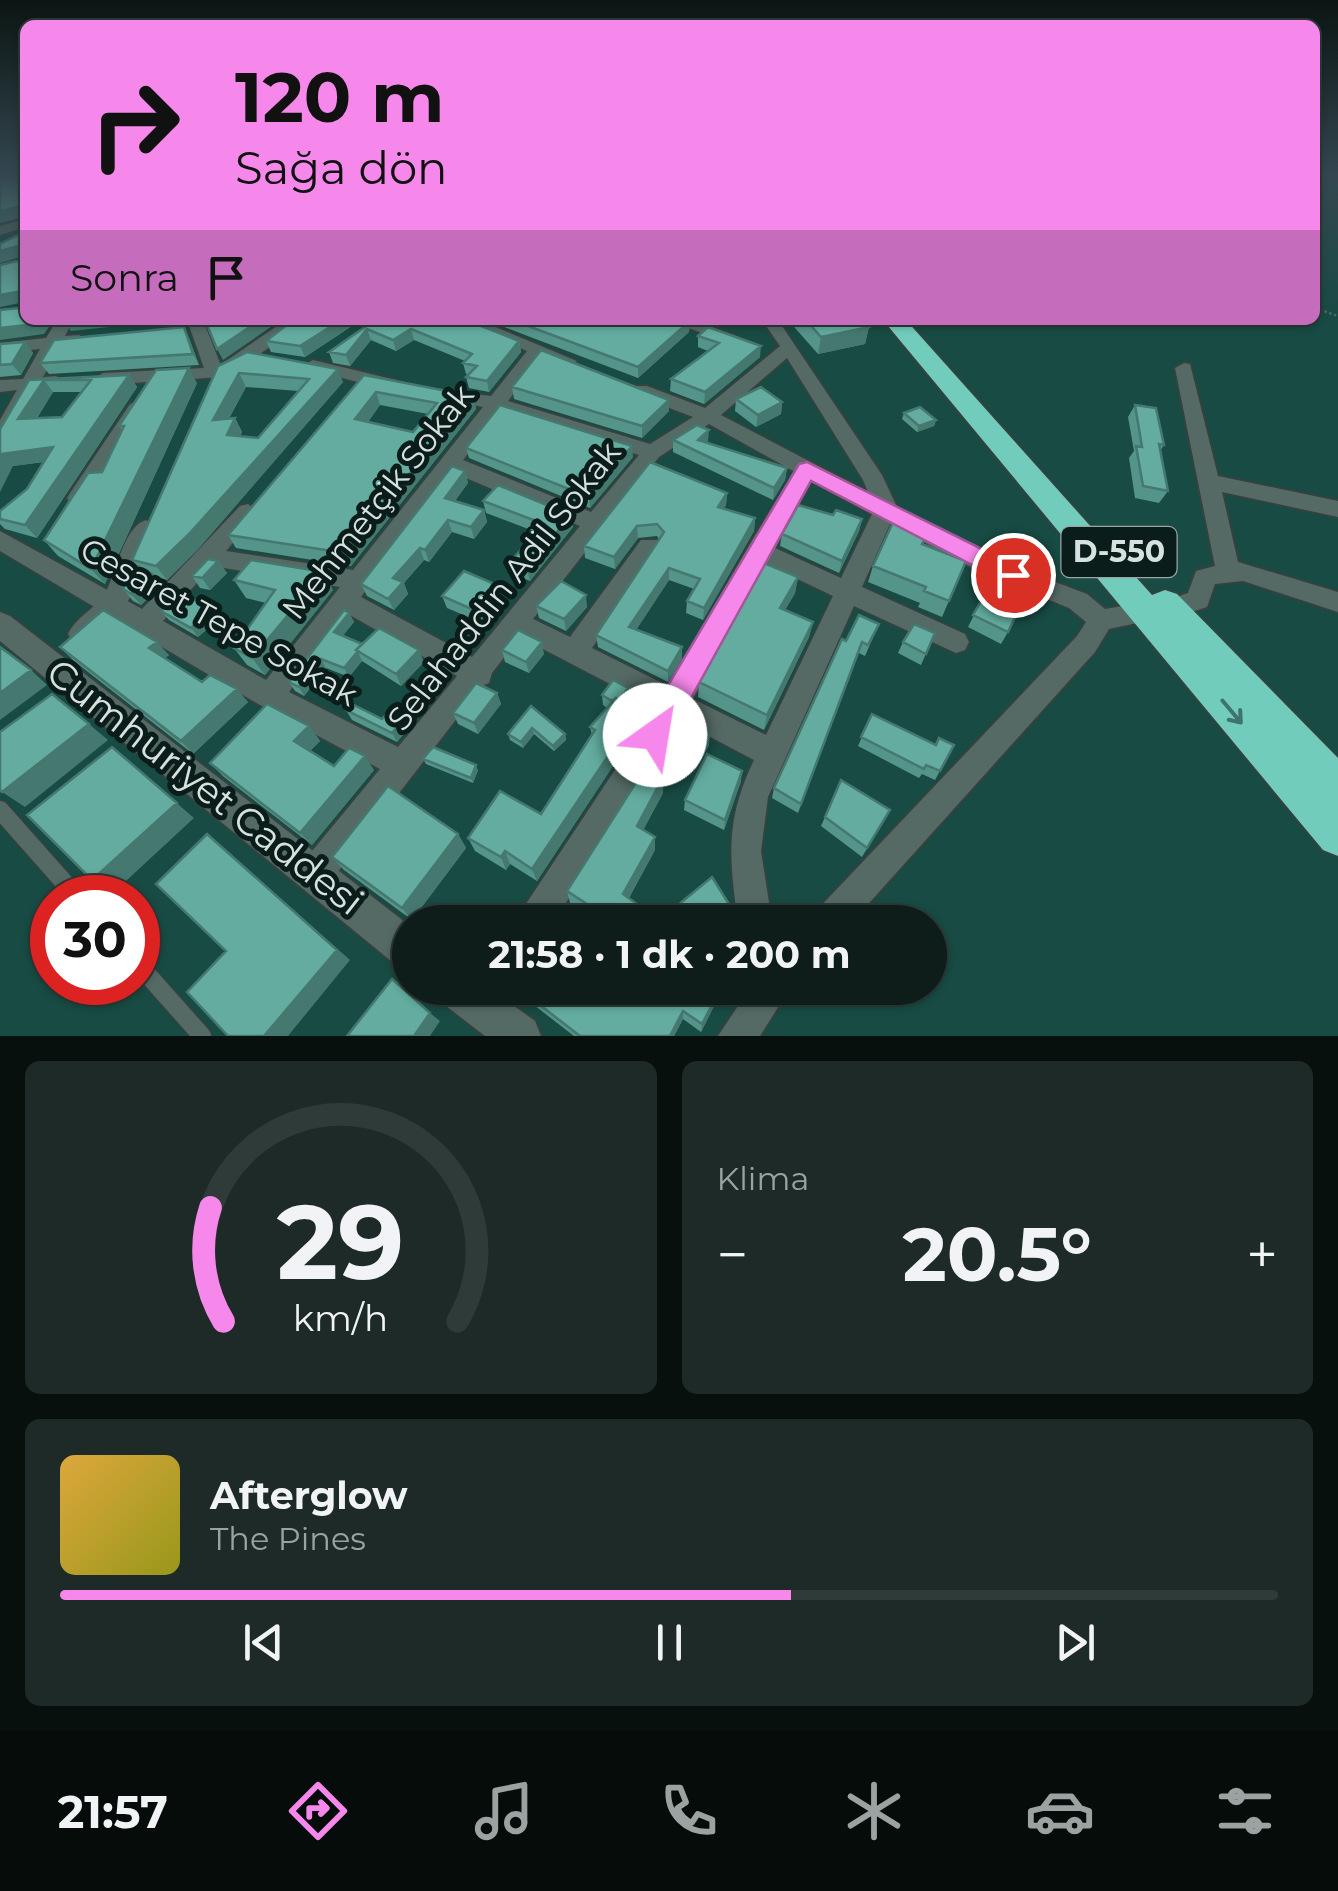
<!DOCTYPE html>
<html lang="tr">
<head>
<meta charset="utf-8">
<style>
	body { margin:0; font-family:Montserrat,sans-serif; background:#1d2a27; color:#f1f3f6; height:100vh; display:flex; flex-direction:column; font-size:38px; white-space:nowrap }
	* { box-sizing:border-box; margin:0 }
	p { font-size:32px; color:#9ba2a2 }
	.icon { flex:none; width:55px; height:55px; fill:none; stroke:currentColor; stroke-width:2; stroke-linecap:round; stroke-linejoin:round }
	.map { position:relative; height:1036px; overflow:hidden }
	.panel { display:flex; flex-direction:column; gap:25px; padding:25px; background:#08100e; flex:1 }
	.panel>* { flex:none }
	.top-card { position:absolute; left:20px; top:20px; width:1300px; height:305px; border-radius:15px; box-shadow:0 2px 8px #0004,0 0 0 2px #2f3b39; background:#f788eb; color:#111; overflow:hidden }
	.speed { position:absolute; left:30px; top:875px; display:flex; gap:20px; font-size:50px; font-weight:700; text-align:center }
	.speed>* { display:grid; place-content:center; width:130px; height:130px; border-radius:50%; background:#0f1d1a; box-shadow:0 2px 8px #0004,0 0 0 2px #2f3b39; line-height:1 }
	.speed .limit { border:15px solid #d22; background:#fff; color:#111 }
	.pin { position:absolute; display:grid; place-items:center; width:85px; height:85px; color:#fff; margin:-42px; border:5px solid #fff; border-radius:50%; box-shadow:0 2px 10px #0007 }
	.me { position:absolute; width:110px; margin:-55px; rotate:32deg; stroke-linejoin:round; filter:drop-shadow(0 0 8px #0008) }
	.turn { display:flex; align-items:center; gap:35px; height:210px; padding:0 50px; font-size:45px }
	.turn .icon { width:130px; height:130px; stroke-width:2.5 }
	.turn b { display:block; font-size:70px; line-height:85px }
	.then { display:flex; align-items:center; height:95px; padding:0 50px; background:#0003; gap:20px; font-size:38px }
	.big { font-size:75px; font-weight:700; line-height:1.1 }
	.panel .tile { flex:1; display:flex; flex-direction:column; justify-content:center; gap:15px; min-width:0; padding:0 35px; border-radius:15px; background:#1d2a27 }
	.panel .dial { align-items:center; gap:0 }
	.dial svg { height:260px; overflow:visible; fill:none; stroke:#2f3b39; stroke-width:7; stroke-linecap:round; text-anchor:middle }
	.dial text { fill:#f1f3f6; stroke:none }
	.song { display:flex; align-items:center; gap:30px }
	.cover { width:120px; height:120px; border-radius:15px; background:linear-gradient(135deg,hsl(40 70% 55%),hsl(60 70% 35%)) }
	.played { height:10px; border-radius:5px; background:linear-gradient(90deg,#f788eb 60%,#2f3b39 60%) }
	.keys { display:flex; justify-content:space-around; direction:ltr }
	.heat { display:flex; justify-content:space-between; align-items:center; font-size:55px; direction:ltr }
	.panel .tiles { flex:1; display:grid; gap:25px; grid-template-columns:1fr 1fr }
	.tile:last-child { grid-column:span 2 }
	.trip { position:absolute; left:392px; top:905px; width:555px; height:100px; border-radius:50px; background:#0f1d1a; box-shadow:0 2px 8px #0004,0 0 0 2px #2f3b39; font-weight:700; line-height:100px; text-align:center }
	.tab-bar { display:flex; height:160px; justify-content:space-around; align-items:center; background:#060c0a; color:#9ba2a2 }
	.tab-bar .icon { width:70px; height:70px }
	.tab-bar .current { color:#f788eb }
	.tab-bar b { font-size:45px; color:#f1f3f6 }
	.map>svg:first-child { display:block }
</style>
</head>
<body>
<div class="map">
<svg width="1338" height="1036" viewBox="0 0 1338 1036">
	<rect width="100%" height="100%" fill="#142723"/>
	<path fill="#174b43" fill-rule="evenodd" d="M0,177H25V320H1315V177H1338V1036H0ZM52,898H138V982H52ZM410,922H930V988H410Z"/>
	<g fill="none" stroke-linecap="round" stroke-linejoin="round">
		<defs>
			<path id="lane" d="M0,810L78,898
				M138,964L202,1036"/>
			<path id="street" d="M25,219V227L0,235V226Z
				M57,320H73L65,336L79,335L88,340L85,344L59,347L43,377L56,376L65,382L56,388L36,389L7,443L0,444V420L17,390L0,392V380L23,379L40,349L0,353V343L46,338Z
				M187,320H203L224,373L221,377L103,385L94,379L103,373L204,368Z
				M456,320H479L577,361L568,366L541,357L508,401L650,444L693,417L633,394V386H647L705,408L780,346L762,320H778L882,475L897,507L992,558L1087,594L1105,609L1147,602L1158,608L1161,602L1188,593L1196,571L1215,566L1175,368L1184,363L1190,364L1218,476L1338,501V517L1222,492L1238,562L1338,592V612L1243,581L1215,584L1207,607L1170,619L1159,613L1156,619L1109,629L1095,652L852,922H812L817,910L1077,636L1086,622L1069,608L976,570L890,524L862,587L965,634L969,642L965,650L956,653L854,606L768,797L761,851L772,922H738C729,858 725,820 754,760L680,721L554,922H517L522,910L656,708L520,637L492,673L489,683L482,686L327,886L315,891L303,886L298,874L303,862L380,769L260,705L0,551V531L142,609L240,506L248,504L259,512L226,551L353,570L483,407L438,398V390L491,396L527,351ZM787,358L863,480L868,492L721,415ZM501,411L639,455L591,512L463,460ZM709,424L795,472L750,544L670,687L592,648L657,552L661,546L657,540H641L570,637L533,619L659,457ZM454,473L580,526L472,657L361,597ZM811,481L872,514L841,578L775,548ZM766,564L833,596L766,735L693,699ZM212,566L340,587L266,680L163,621ZM348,614L457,676L398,747L289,692Z
				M668,320H693L743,339L734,344L728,343Z
				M313,360L396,380L398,384L389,390L307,369L304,365Z
				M137,402L147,408L86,503H70L67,498L70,493L130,404Z
				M750,988H790L760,1036H718Z"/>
			<path id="secondary" d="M286,320H307L231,375H217V367Z
				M146,520L159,529C146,559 116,658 72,642L68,634C76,617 95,609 105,594C116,574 123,527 146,520Z
				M0,612L10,616L410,926V971L396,965L0,641Z
				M435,988H489L535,1021L541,1036H485L441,1002Z"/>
			<path id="highway" d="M883,320H906L1152,595L1165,590L1177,594L1338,758V856L1323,850Z"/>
		</defs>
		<use href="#lane" stroke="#344240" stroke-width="21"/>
		<use href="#street" stroke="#344240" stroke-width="4"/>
		<use href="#secondary" stroke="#344240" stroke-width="4"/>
		<use href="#highway" stroke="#344240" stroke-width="4"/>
		<path stroke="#566763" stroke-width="2.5" stroke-dasharray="2.5 2.5" stroke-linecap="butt" d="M1315,308L1338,316"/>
		<use href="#lane" stroke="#556a65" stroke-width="18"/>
		<use href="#street" fill="#556a65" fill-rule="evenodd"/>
		<use href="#secondary" fill="#556a65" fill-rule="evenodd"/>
		<use href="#highway" fill="#71ccbc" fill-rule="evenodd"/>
	</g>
	<path fill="#559489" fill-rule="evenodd" d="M293,320H361L305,357L271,352L266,341Z
		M375,320L519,341L521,352L489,392L469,388L466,377L469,374H466L463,363L465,361L414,340L396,351L371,340L350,366L333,363L329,352Z
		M486,320H687L690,321L689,332L638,378Z
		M788,320H862L869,327L865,344L818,354Z
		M698,336L760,357L704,404L670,391L671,379L708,351L698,347Z
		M189,338L199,365L49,374L40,363Z
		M25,342L33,353L21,375L0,377V344Z
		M218,366L343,382L199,548L167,580L154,577L161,586L141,605L133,601L123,589L137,566L132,560ZM246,387L298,391L258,438L240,437L242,432L235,418H229Z
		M129,375L137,387L37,538L5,529L0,524V511L27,489L44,462L13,466L29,380ZM53,392H81L62,417L37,418Z
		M364,375L473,396L476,409L351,566L236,548L228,535ZM380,405L428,414L413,432L368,422Z
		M197,383L105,584L58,556L44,540L102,472L122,430L119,426Z
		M512,387L669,411L642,438L514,399Z
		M736,399L782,402L781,414L756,427L735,411Z
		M1135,405L1164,445L1160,451L1168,491L1159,503L1135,498L1129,458L1134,451L1128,417Z
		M904,413L936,420L934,426L917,432L902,419Z
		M673,440L708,442L707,443L787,468L785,480L773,500L673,452Z
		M466,448L633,457L590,508L469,458Z
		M465,471L468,483L455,501L484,510L487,522L474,539L452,532L429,562L424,560L404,583L408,594L394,610L367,596L361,584Z
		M727,493L726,505L724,509L755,518L754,531L703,620L686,613L687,601L694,589L669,580L636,630L682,659L668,682L598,647L596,635L659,539L657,536L638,538L615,569L585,558L584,546Z
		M483,501L573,527L530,581L513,574L510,562L536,532L486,513Z
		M862,519L859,531L839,573L780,546L782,534Z
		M928,533L923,545L966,561L942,617L918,607L920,603L868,582L873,566Z
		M218,561L227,573L210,590L200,588L192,576Z
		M798,577L795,593L785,610L813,622L809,637L764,730L698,697L699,682Z
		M234,580L333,590L265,675L247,665L234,648L266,603L246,598Z
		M442,596L501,597L480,622L447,608Z
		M981,601L1008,632L1001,644L968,627Z
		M536,606L587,607L566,631L539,618Z
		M161,611L219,619L198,637L169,620Z
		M349,613L354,622L342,636L362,644L424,662L401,686L362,661L349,677L326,668L304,696L295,691L289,682Z
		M879,624L865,656L859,653L798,813L772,798L774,788L846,641Z
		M935,633L921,665L898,653L903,642Z
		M60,647L169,655L165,658L202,682L248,702L193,754L74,661Z
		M502,650L544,654L529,673L505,662Z
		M628,688V698L625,702L639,710L640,725L537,881L510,864L506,870L475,851L468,838L541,814L592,735L590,727L607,708L603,705L602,695Z
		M497,693L501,704L478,734L458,724L453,713Z
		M531,706L565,734L566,740L554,751L534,734L523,748L510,740L508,734Z
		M346,710L382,719L414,722L397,742L352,720Z
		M872,714L935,744L939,738L940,771L935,780L922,774L919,778L858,746Z
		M309,726L320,741L310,751L334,766L374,770L312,845L224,777L210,763Z
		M665,742L709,745L696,769L665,753Z
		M423,759L478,770L473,783L426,764Z
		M662,779L663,793L643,830L655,850L629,898L662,922H600L570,903L567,891Z
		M741,781L724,830L684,810L685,800Z
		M890,810L862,857L821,826L825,817Z
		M458,834L466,848L412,920L344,870L332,857Z
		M678,905L737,917L747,922H685L678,913Z
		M512,988H723L701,1032L683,1019L674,1036H574Z"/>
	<path fill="#45786f" d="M21,206L25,217L0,223V211Z
		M18,246L24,256L0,263V251Z
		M17,292L25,302L0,307V295Z
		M39,320H54L44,334L0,340V328Z
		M69,320H176L71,331L64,321Z
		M260,320H281L223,360L217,349Z
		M341,320H361L305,357L300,346Z
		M690,321L689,332L638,378V367Z
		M184,327L189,338L199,365L193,354Z
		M869,327L865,344L818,354L821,337Z
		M367,329L371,340L350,366L346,355Z
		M411,329L414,340L396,351L393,340Z
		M519,341L521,352L489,392L487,381Z
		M25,342L33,353L21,375L12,364Z
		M761,346L760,357L704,404L705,392Z
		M189,368L197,383L105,584L91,569Z
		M338,369L343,382L199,548L167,580L156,566Z
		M239,373L246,387L221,434L213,420Z
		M129,375L137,387L37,538L25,525Z
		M44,380L53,392L28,431L18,419Z
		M376,392L380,405L360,432L355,419Z
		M473,396L476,409L351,566L345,553Z
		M669,400V411L642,438V426Z
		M782,402L781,414L756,427L758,415Z
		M235,418L242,432L235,450L227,435Z
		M936,420L934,426L917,432L919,426Z
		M709,430L708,442L697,452L698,440Z
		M632,446L633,457L590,508L589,497Z
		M53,447L63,459L13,466L0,492V458L2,454Z
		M787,468L785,480L773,500L774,488Z
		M465,471L468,483L448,510L445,498Z
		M727,493L726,505L717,519L718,507Z
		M484,510L487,522L474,539L471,527Z
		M571,515L573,527L530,581L527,569Z
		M755,518L754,531L703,620L704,608Z
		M862,519L859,531L839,573L842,561Z
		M448,520L452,532L429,562L425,550Z
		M637,526L638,538L615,569L614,557Z
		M420,548L424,560L404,583L408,594L394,610L388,599L393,578Z
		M218,561L227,573L210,590L202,578Z
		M669,568V580L630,639L629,627Z
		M324,572L333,590L265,675L252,658Z
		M152,574L161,586L141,605L131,594Z
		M798,577L795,593L777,624L780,608Z
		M497,585L501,597L480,622L476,611Z
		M586,595L587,607L566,631L564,619Z
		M212,609L219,619L198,637L191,628Z
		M349,613L354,622L339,641L334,632Z
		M813,622L809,637L764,730L767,715Z
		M157,642L169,655L161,661L149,648Z
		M542,642L544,654L529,673L526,662Z
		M682,647V659L668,682V671Z
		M419,650L424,662L401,686L396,674Z
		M358,652L362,661L349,677L344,668Z
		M321,659L326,668L304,696L299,687Z
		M31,670L47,685L0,720V693Z
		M628,688V698L617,713L616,703Z
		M237,689L248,702L193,754L181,741Z
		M497,693L501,704L478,734L474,723Z
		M639,710L640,725L537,881L532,869Z
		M409,712L414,722L397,742L392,733Z
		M89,724L108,740L25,807L2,792Z
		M309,726L320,741L305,756L294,741Z
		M532,728L534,734L523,748L521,742Z
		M565,734L566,740L554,751L553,746Z
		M710,734L709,745L696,769L697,758Z
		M112,747L194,818L113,893L92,880Z
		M365,756L374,770L312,845L300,833Z
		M476,765L478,770L473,783L471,778Z
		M742,771L741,781L724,830L725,820Z
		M662,779L663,793L638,840L637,826Z
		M458,834L466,848L412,920L402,908Z
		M655,837V850L624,906L623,894Z
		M224,848L350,960L288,1036H264Z
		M505,851L510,864L506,870L501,857Z
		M721,988H723L701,1032L702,1024Z
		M683,1011V1019L674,1036H670Z
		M430,1013L440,1021L430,1036H414Z"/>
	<path fill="#63ac9f" stroke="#45786f" stroke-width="2.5" fill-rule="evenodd" d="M20,177H25V320H39L36,324L0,328V310L20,308L17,292L0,295V265L21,260L18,246L0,251V244L20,234L21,206L0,211V180Z
		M205,320H260L217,349Z
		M293,320H341L300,346L266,341Z
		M375,320H466L519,341L487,381L466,377L477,366L463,363L472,354L411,329L393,340L367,329L346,355L329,352Z
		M512,320H687L690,321L638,367Z
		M806,320H862L869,327L821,337Z
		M184,327L193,354L40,363L54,340Z
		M708,327L761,346L705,392L671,379L719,343L698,336Z
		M25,342L12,364L0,365V344Z
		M541,350L669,400L642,426L512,387Z
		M247,352L338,369L189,534L156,566L132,560L218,366ZM239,373L309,379L258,438L227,435L235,418L213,420Z
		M189,368L91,569L44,540L88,473L102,472L124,426H119L156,370Z
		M129,375L25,525L0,519V511L27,489L53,447L2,454L0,458V429L29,380ZM44,380H91L62,417L18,419Z
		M364,375L473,396L345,553L228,535ZM376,392L437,403L413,432L355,419Z
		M761,387L782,402L758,415L736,399Z
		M500,405L632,446L589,497L466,448Z
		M1135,405L1156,408L1164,445L1159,444L1168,491L1143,486L1136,446L1142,447Z
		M920,407L936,420L919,426L904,413Z
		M697,425L709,430L698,440L787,468L774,488L673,440Z
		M650,462L727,493L718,507L755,518L704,608L687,601L700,579L669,568L629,627L682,647L668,671L596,635L664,532L657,524L637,526L614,557L584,546Z
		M452,466L465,471L445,498L484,510L471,527L448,520L425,550L420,548L393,578L403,582L388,599L361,584Z
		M498,485L571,515L527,569L510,562L544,524L483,501Z
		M798,505L833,515L836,510L862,519L842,561L782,534Z
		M894,520L928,533L922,544L966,561L949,601L924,591L926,587L873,566Z
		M208,559L218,561L202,578L192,576Z
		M251,560L324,572L252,658L234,648L275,590L234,580Z
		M764,563L798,577L780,608L813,622L767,715L699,682Z
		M134,564L152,574L131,594L123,589Z
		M464,571L497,585L476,611L442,596Z
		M561,581L586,595L564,619L536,606Z
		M180,592L212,609L191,628L161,611Z
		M981,601L1015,617L1008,632L973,615Z
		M103,610L157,642L149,648L202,682L210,675L237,689L181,741L60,647Z
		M344,610L349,613L334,632L362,644L356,650L358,651L344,668L321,659L299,687L289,682Z
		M859,615L879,624L868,645L862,642L801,804L774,788L842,639L846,641Z
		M914,624L935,633L926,654L903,642Z
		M379,628L419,650L396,674L356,650Z
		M518,630L542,642L526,662L502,650Z
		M0,647L31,670L0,693Z
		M613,680L628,688L619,700L616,698L612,701L602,695Z
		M476,683L497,693L474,723L453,713Z
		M52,694L89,724L2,792L0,790V732Z
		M616,698L639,710L532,869L505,851L501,857L468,838L500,791L541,814L595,730L590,727Z
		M267,704L309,726L294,741L334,766L349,748L365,756L300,833L210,763Z
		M352,704L382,719L395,704L409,712L392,733L346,710Z
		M531,706L565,734L553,746L532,728L521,742L508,734Z
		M872,714L936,745L939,738L954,745L940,771L926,765L924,769L861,737Z
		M679,719L710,734L697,758L665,742Z
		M112,747L177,803L92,880L27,815Z
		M433,747L476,765L471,778L423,759Z
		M707,754L742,771L725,820L685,800Z
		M644,770L662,779L637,826L655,837L623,894L662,922H615L567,891Z
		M841,780L890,810L867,848L825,817Z
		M388,786L458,834L402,908L332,857Z
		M207,834L337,950L264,1036H228L187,992L226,951L156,884Z
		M712,877L737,917L743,918L747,922H691L678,905Z
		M551,914L562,922H538L544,915Z
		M392,979L430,1013L414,1036H347Z
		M518,988H721L702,1024L683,1011L670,1036H580Z"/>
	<defs><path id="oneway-shaft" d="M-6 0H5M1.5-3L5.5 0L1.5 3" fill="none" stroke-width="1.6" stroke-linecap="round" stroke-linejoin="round" transform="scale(2.5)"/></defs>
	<use stroke="#3e746b" href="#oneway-shaft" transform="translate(1232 712) rotate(50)"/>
	<linearGradient id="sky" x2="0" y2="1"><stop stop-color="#0b1513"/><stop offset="0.55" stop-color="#344750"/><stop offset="1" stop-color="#344750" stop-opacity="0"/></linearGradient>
	<rect width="1338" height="322" fill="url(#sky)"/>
	<path fill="#f788eb" stroke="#a15899" stroke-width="2.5" d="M807,462L1022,569L1025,575L1022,582H1005L811,481L665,745L655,749L644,745L640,735L644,726L799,464Z"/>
	<g text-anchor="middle" stroke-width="10" stroke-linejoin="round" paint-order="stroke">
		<rect fill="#0a1d1a" stroke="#9aa7a5" stroke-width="2.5" x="1061.5" y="527" width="115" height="50" rx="8"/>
		<g font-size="30" font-weight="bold" fill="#d7e2e0">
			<text x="1119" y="562">D-550</text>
		</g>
		<g font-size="32" fill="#d7e2e0" stroke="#0a1d1a">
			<text transform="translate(378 502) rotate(-52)" y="11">Mehmetçik Sokak</text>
			<text transform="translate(504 586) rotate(-52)" y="11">Selahaddin Adil Sokak</text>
			<text transform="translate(219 622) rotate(29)" y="11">Cesaret Tepe Sokak</text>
		</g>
		<g font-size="38" fill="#d7e2e0" stroke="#0a1d1a">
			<text transform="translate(205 787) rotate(38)" y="13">Cumhuriyet Caddesi</text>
		</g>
	</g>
</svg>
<div class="speed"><div class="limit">30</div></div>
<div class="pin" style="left:1013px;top:575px;background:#d93025"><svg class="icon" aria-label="arrive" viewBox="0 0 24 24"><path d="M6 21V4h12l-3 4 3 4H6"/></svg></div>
<svg class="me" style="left:655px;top:735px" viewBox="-20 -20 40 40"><circle r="19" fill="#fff"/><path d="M0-13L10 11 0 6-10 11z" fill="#f788eb"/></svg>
<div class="trip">21:58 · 1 dk · 200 m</div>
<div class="top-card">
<div class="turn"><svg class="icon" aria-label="right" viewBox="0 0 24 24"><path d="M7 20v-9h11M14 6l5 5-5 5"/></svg><div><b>120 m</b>Sağa dön</div></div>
<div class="then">Sonra<svg class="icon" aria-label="arrive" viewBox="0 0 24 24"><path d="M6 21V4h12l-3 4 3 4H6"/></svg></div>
</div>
</div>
<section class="panel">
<div class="tiles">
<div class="tile dial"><svg viewBox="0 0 100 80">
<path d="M14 69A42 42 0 1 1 86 69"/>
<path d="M14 69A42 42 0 0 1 10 34" stroke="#f788eb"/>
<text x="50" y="56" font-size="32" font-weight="700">29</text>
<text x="50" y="72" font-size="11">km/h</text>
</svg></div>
<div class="tile"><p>Klima</p>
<div class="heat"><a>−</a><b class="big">20.5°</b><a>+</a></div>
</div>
<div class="tile">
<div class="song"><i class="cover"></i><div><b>Afterglow</b><p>The Pines</p></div></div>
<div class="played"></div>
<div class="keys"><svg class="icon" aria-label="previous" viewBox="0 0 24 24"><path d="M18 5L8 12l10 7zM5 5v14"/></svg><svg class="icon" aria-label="pause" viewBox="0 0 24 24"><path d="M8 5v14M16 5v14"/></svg><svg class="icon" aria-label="next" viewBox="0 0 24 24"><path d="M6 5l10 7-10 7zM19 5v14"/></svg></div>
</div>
</div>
</section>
<nav class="tab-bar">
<b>21:57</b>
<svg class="icon current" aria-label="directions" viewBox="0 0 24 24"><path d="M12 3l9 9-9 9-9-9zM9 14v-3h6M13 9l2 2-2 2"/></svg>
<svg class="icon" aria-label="music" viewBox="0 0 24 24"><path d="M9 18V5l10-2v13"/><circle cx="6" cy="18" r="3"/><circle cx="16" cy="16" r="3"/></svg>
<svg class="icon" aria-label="phone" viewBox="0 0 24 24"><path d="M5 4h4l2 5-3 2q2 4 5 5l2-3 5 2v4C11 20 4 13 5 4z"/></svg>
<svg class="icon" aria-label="climate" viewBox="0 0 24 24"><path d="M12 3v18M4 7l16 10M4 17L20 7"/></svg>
<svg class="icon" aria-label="car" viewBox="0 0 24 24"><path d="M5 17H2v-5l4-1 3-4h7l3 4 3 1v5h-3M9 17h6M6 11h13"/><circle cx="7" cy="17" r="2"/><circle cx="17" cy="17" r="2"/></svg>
<svg class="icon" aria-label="filters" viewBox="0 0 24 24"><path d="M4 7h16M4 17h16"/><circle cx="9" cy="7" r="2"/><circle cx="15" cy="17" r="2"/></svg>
</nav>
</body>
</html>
